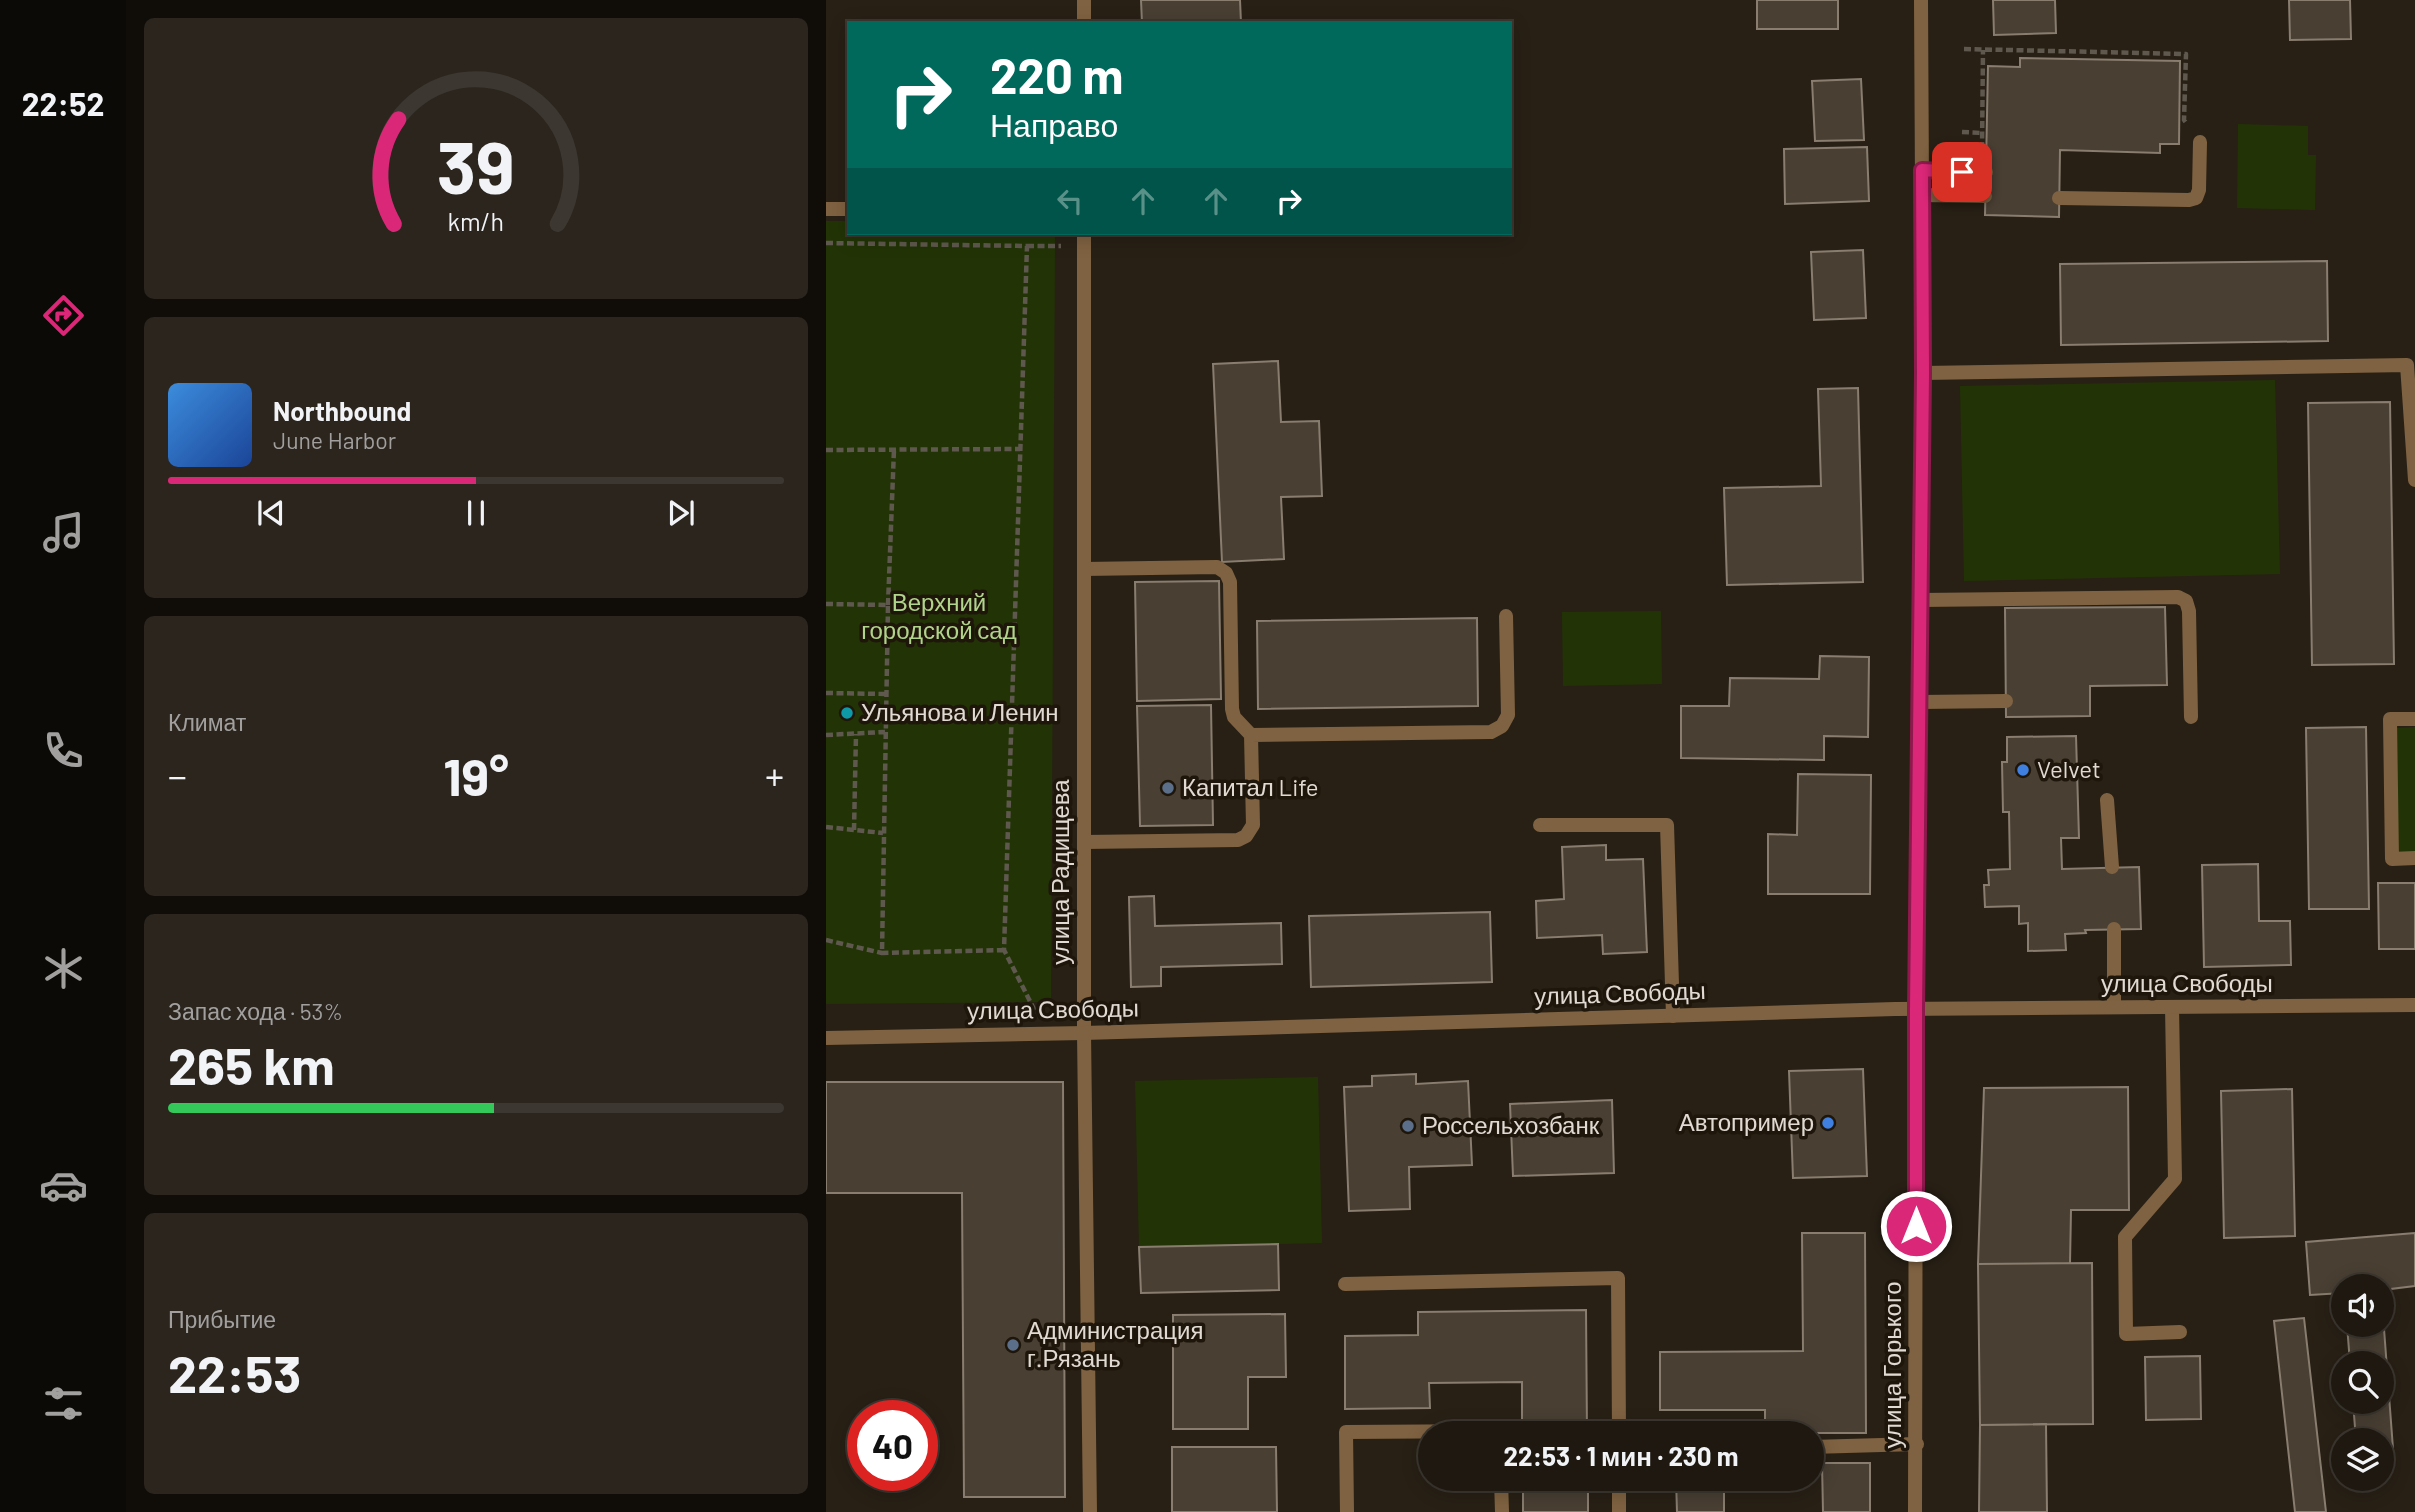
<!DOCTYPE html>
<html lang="ru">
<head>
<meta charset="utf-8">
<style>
	body { margin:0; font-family:Barlow,sans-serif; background:#2b251e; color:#f1f3f6; height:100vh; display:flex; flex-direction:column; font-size:26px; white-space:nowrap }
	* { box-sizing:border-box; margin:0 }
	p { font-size:23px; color:#a1a09f }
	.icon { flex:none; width:38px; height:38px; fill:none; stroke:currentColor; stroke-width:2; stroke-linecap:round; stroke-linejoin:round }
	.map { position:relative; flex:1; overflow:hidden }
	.sheet { display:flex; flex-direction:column; gap:18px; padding:18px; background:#100d09; width:700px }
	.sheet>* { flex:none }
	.hud { position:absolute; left:21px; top:21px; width:665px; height:214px; border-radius:0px; box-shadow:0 4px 18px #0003,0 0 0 2px #3c3730; background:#00695c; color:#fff; overflow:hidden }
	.fabs { position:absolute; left:1505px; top:1274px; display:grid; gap:14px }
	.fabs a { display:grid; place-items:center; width:63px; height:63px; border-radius:50%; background:#1e1810; box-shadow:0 4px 18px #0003,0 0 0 2px #3c3730; font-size:35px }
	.speed { position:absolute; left:21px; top:1400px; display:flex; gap:14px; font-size:35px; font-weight:700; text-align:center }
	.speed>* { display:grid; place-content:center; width:91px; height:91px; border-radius:50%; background:#1e1810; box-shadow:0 4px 18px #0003,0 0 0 2px #3c3730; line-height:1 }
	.speed .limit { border:10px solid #d22; background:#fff; color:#111 }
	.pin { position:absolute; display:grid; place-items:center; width:60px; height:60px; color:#fff; margin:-30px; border-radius:14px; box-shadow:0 4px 10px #0006 }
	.me { position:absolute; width:77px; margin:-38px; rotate:0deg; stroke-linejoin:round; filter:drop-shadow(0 0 5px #0008) }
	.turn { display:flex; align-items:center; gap:24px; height:147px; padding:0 28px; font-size:32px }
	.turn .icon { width:91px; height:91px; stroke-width:2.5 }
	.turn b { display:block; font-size:49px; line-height:60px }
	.lanes { display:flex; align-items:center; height:66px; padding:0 28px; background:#0003; justify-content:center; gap:35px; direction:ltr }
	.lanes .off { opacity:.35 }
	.big { font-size:52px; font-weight:700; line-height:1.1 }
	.sheet .tile { flex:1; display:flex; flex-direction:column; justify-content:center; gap:10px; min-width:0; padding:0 24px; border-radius:10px; background:#2b251e }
	.sheet .dial { align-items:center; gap:0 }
	.dial svg { height:182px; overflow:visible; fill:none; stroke:#3c3730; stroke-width:7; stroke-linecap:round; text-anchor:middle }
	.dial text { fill:#f1f3f6; stroke:none }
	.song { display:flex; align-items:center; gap:21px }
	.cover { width:84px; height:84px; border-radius:10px; background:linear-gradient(135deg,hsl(210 70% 55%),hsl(220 70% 35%)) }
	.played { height:7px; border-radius:4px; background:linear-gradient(90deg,#db2777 50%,#3c3730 50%) }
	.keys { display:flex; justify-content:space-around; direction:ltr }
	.heat { display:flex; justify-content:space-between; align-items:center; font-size:38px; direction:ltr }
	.charge { height:10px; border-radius:5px; background:linear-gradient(90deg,#34c759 53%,#3c3730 0) }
	.trip { position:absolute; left:592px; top:1421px; width:406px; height:70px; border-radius:35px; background:#1e1810; box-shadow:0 4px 18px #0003,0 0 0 2px #3c3730; font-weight:700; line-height:70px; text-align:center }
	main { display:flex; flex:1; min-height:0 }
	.menu { display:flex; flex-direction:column; width:126px; justify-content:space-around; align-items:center; background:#0c0a06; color:#a1a09f }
	.menu .icon { width:49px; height:49px }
	.menu .selected { color:#db2777 }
	.menu b { font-size:32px; color:#f1f3f6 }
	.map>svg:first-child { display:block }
</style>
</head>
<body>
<main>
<nav class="menu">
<b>22:52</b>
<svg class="icon selected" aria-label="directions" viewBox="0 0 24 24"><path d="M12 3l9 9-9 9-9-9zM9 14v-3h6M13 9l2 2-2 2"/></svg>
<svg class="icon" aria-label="music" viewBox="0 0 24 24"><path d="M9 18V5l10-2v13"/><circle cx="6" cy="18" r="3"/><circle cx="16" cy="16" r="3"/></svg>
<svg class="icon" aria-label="phone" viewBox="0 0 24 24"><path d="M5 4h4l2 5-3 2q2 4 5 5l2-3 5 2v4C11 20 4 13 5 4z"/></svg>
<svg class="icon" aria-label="climate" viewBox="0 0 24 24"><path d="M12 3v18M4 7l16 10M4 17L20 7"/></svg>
<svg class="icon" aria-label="car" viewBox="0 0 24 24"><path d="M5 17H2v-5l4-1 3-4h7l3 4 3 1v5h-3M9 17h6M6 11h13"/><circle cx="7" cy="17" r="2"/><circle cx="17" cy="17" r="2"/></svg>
<svg class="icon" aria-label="filters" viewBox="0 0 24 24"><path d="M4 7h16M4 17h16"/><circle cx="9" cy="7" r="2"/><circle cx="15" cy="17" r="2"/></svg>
</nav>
<section class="sheet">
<div class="tile dial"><svg viewBox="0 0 100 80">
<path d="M14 69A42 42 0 1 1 86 69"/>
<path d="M14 69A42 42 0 0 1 16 23" stroke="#db2777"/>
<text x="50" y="56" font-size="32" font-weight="700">39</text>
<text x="50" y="72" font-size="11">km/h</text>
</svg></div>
<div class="tile">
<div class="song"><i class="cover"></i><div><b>Northbound</b><p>June Harbor</p></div></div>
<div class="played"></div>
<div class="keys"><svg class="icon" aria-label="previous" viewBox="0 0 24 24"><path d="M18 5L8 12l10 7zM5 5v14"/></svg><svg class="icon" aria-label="pause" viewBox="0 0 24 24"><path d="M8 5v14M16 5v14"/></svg><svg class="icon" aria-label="next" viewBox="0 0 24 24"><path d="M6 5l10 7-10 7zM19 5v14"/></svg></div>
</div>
<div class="tile"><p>Климат</p>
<div class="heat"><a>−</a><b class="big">19°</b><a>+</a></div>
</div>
<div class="tile"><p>Запас хода · 53%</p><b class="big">265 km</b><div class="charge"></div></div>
<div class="tile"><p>Прибытие</p><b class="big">22:53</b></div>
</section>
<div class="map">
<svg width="1589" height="1512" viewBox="0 0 1589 1512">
	<rect width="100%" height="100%" fill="#282015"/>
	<path fill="#223406" d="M1412,124L1482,126V155H1490L1489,210L1411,208Z
		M0,221H23V233H229L225,1002L0,1004Z
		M1449,380L1454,574L1138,581L1134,386Z
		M835,611L836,684L737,686L736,612Z
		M1589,727V852L1572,853L1571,728Z
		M492,1077L496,1243L313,1247L309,1081Z"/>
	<path fill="#493f33" stroke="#887d6f" stroke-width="2" d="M315,0H414L415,23H316Z
		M931,0H1012V29H931Z
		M1167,0H1229L1230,33L1168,35Z
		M1463,0H1524L1525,39L1464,40Z
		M1194,58L1354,61L1353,144H1334V153L1234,150L1233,217L1159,215L1162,66L1194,67Z
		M1035,79L1038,140L989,141L986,81Z
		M1041,147L1043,201L959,204L958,149Z
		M1037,250L1040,318L988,320L985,252Z
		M1501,261L1502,341L1235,345L1234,264Z
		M452,361L455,422L493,421L496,496L455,497L458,559L396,562L387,364Z
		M1032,388L1037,582L901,585L898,488L995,486L992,389Z
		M1564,402L1568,664L1486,665L1482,403Z
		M393,581L395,699L311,701L309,582Z
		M1339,607L1341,685L1264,686V716L1180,717L1179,608Z
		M651,618L652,706L432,709L431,621Z
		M994,656L1043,657L1042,737L998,736V760L855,758V706H903L904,678L993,679Z
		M385,705L387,825L314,826L311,706Z
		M1540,727L1543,909H1483L1480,728Z
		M1250,736L1253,838H1235L1236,869L1313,867L1315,929L1259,930L1260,933L1239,934L1240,950L1202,951V923L1193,924V906L1159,907L1158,885H1163L1162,870L1184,869L1183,812H1177L1176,762H1181V737Z
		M972,774L1045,775L1044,894H942V834L971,835Z
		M780,845V860L817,859L821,952L777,954L776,935L711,938L710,901L738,899L736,847Z
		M1432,864L1433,921H1464L1465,965L1378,967L1376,865Z
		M1552,883H1589V949H1553Z
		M328,896L329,926L455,923L456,964L335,967V986L305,987L303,897Z
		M664,912L666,982L485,987L483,916Z
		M1037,1069L1041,1176L967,1178L963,1071Z
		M590,1074V1084L642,1081L646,1165L583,1167L584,1209L523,1211L518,1087L546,1086V1076Z
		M0,1082H237L239,1497H138L136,1193H0Z
		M1302,1087L1303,1210H1245L1244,1263L1152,1264L1158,1088Z
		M1466,1089L1469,1236L1398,1238L1395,1091Z
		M786,1100L788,1173L687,1176L684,1104Z
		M976,1233H1039L1040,1433H939V1410H834V1352L977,1351Z
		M1589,1233V1286L1556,1290V1286H1517V1293L1484,1295L1480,1242Z
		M452,1244L453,1290L315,1293L313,1247Z
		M1266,1263L1267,1424L1154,1425L1152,1264Z
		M1556,1302L1568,1462H1556V1440H1530L1527,1402H1556V1363H1524L1521,1325H1556Z
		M760,1310L761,1433H696V1382L603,1383L604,1408L519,1409V1336L592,1335V1312Z
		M459,1314L460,1377H422V1429H347V1315Z
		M1478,1318L1500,1512H1469L1448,1321Z
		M1374,1356L1375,1419L1320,1420L1319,1357Z
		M1220,1424L1221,1512H1153L1154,1425Z
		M346,1447H450L451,1512H346Z
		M996,1463H1044V1512H997Z
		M697,1479H762V1512H697Z
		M850,1479H898V1512H851Z"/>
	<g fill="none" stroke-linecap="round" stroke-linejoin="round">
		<path stroke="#5f584e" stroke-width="4.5" stroke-dasharray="7 3.5" stroke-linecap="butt" d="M1138,49L1360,54L1358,120L1361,124
			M1136,132L1156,133
			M1156,149L1157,50
			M0,243L201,246L178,950L210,1013
			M201,246H235
			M0,450L194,449
			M0,604L62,605L56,953L178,950
			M62,605L68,449
			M0,693L60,694
			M0,735L59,732
			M0,827L57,833
			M28,830L30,734
			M0,940L56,953"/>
		<path stroke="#7f6241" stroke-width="14" d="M1096,170L1160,172
			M1096,195L1159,196
			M1233,198L1363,200L1370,198L1373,190L1374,142
			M0,209H23
			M1097,373L1581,365L1589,480
			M258,569L391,567L400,573L404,582L406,709L408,717L425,735
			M1095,600L1352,597L1360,601L1363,611L1365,717
			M1094,702L1180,701
			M1589,719H1564L1566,859L1589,858
			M1281,800L1286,867
			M714,825H841L847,1016
			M258,842L412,840L420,836L427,825L425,735L665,732L676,726L682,715L680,616
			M1288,929V1007
			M1346,1007L1349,1179L1299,1237L1300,1334L1354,1332
			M519,1284L792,1278L793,1433
			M793,1430L897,1429L903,1433
			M985,1447L1091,1444
			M675,1479L676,1512
			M793,1479V1512
			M521,1512L520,1432L674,1431V1433"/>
		<path stroke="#7f6241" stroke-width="14" d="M258,23V0
			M258,233V1033L264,1512"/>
		<path stroke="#7f6241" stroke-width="14" d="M0,1038L258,1033L1069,1009L1589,1005
			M1089,1512L1090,1009L1097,373L1095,0"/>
	</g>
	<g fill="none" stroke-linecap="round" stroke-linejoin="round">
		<defs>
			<path id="route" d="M1090,1226V1009L1097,373L1096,170L1136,172"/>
		</defs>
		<use href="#route" stroke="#8e194d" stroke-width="18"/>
		<use href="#route" stroke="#db2777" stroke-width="12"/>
	</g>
	<circle fill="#0f9aa8" stroke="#1f160b" stroke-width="2.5" cx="21" cy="713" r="7"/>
	<g fill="#3f7fe0" stroke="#1f160b" stroke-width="2.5">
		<circle cx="1197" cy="770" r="7"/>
		<circle cx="1002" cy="1123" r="7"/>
	</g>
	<g fill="#5c6f8a" stroke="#1f160b" stroke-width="2.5">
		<circle cx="342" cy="788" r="7"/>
		<circle cx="582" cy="1126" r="7"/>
		<circle cx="187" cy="1345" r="7"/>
	</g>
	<g text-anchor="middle" stroke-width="7" stroke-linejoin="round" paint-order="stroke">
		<g font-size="24" fill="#b1d48b" stroke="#1f160b">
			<text x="113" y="611">Верхний<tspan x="113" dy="28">городской сад</tspan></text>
		</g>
		<g font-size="24" fill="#e0dad3" stroke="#1f160b" text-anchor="start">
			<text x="35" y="721">Ульянова и Ленин</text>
			<text x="1211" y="778">Velvet</text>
			<text x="356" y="796">Капитал Life</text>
			<text x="988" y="1131" text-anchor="end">Автопример</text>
			<text x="596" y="1134">Россельхозбанк</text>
			<text x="201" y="1339">Администрация<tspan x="201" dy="28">г.Рязань</tspan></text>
		</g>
		<g font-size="24" fill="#e0dad3" stroke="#1f160b">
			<text transform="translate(235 872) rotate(-90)" y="8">улица Радищева</text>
			<text x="1361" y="992">улица Свободы</text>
			<text transform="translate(794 994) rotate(-2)" y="8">улица Свободы</text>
			<text transform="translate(227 1010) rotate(-1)" y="8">улица Свободы</text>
			<text transform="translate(1067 1365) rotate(-90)" y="8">улица Горького</text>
		</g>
	</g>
</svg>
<div class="fabs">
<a><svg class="icon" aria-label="sound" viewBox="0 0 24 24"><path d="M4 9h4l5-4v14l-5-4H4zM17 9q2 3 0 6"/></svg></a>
<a><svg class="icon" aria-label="search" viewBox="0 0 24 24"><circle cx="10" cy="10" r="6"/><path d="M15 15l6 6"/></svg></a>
<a><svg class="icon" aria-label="layers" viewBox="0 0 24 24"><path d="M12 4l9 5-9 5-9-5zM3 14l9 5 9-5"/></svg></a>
</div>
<div class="speed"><div class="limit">40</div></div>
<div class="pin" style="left:1136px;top:172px;background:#d93025"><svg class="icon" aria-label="arrive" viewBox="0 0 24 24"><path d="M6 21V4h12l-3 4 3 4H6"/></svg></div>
<svg class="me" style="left:1090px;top:1226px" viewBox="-20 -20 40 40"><circle r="17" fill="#db2777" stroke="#fff" stroke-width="3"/><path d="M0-11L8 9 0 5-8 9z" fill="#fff"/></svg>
<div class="trip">22:53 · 1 мин · 230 m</div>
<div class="hud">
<div class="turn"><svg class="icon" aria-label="right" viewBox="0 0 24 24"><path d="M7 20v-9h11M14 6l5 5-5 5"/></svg><div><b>220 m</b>Направо</div></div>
<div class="lanes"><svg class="icon off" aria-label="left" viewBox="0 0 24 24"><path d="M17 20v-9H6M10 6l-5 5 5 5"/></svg><svg class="icon off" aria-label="ahead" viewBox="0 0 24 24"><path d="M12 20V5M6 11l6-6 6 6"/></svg><svg class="icon off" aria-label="ahead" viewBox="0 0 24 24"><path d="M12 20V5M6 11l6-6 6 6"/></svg><svg class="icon" aria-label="right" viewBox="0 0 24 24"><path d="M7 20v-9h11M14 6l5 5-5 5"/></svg></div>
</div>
</div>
</main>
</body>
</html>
